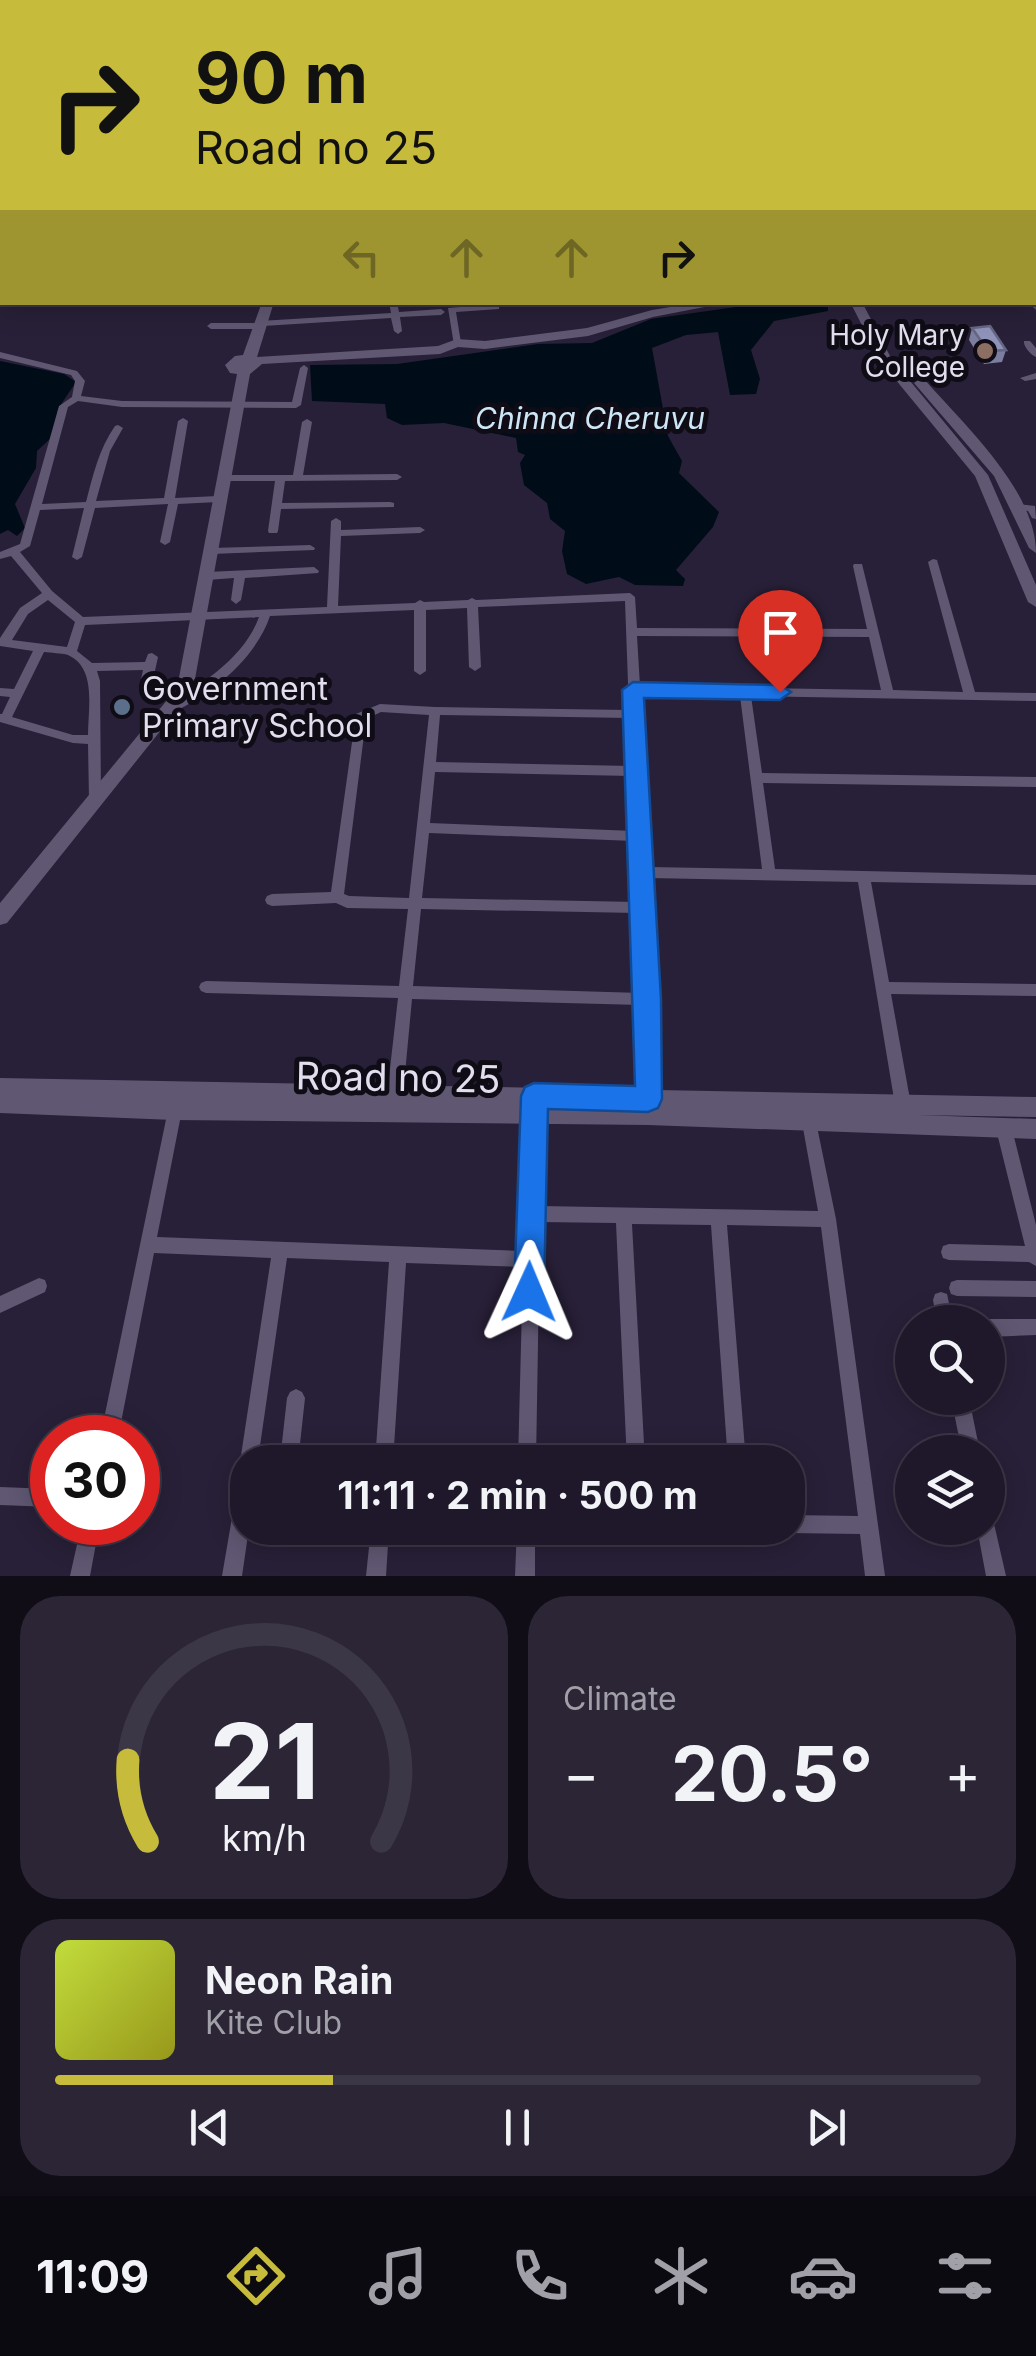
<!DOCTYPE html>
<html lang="en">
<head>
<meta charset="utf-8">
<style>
	body { margin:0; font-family:Inter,sans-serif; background:#2b2536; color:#f1f3f6; height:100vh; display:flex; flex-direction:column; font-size:38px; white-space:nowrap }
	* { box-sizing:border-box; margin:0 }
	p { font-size:32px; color:#a1a0a8 }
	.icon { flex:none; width:55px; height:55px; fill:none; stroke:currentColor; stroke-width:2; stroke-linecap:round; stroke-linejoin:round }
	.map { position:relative; height:1576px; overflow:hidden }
	.drawer { display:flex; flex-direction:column; gap:20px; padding:20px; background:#100d17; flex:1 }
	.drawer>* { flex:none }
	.hud { position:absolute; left:0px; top:0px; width:1038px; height:305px; box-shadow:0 5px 25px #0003,0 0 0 2px #3c3747; background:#c7bb3c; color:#111; overflow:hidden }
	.fabs { position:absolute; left:895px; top:1305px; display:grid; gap:20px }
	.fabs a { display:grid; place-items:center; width:110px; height:110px; border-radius:50%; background:#1e182a; box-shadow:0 5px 25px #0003,0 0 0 2px #3c3747; font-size:50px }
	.speed { position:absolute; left:30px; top:1415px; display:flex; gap:20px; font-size:50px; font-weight:700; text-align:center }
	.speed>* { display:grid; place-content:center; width:130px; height:130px; border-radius:50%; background:#1e182a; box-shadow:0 5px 25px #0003,0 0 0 2px #3c3747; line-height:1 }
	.speed .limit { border:15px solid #d22; background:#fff; color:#111 }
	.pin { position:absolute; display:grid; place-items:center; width:85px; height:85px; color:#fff; margin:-102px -42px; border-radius:50% 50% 50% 0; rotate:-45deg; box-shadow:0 0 10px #0007 }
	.pin .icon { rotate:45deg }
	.me { position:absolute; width:110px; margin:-55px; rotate:1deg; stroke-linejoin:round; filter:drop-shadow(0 0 8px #0008) }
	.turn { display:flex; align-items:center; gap:35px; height:210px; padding:0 30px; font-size:45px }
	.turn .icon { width:130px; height:130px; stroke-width:2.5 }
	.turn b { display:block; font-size:70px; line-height:85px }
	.lanes { display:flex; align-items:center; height:95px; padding:0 30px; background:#0003; justify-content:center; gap:50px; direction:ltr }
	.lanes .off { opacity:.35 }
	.big { font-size:75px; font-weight:700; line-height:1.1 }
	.drawer .tile { flex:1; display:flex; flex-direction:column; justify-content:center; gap:15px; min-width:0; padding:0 35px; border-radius:40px; background:#2b2536 }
	.drawer .dial { align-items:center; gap:0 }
	.dial svg { height:260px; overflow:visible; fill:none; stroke:#3c3747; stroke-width:7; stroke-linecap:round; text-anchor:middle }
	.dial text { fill:#f1f3f6; stroke:none }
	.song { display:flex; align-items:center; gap:30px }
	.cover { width:120px; height:120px; border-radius:15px; background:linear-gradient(135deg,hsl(70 70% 55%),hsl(60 70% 35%)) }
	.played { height:10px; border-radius:5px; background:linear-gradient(90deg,#c7bb3c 30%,#3c3747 30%) }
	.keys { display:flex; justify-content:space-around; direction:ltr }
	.heat { display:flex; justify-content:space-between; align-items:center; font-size:55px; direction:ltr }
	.drawer .tiles { flex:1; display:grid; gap:20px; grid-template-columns:1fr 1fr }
	.tile:last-child { grid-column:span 2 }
	.trip { position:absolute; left:230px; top:1445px; width:575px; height:100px; border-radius:40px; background:#1e182a; box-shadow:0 5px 25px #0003,0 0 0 2px #3c3747; font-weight:700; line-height:100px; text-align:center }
	.tabs { display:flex; height:160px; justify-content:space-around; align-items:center; background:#0c0a11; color:#a1a0a8 }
	.tabs .icon { width:70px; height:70px }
	.tabs .active { color:#c7bb3c }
	.tabs b { font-size:45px; color:#f1f3f6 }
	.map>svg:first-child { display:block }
</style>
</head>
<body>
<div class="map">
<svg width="1036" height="1576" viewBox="0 0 1036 1576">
	<rect width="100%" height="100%" fill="#282038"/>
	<path fill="#000d18" d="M771,302L828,303V311L774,321L751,350L760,379L756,394L730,395L718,332L686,335L652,348L668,436L682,461L679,473L719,512L713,527L676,570L685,579L683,586L635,585L619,577L586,584L567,574L562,551L565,531L550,519L547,503L524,485L520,463L525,455L518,452L516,438L444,423L402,425L387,418L385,404L312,401L310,365L397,364L538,344L592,343L651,319Z
		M0,361L64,374L76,382L58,409L52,437L37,451L36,468L15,504L25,528L17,536L8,530L0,534Z"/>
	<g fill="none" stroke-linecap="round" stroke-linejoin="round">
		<path fill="#000d18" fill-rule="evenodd" d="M607,0H635L637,2H611Z
			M1035,60H1036V66H1035Z"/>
		<path fill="#605873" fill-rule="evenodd" d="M804,0H832L838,2H817Z
			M935,0H941L942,1L938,2Z
			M1012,0H1018L1019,2H1013Z
			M1035,14H1036V18H1035Z
			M1035,150H1036V154H1035Z
			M1035,300L1036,310L1028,302H1035Z
			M389,302H397L399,312L441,309L445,312L441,315L400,317L402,331L398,334L394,331L391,318L263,326L259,329H211L207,326L211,323H256L260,321L391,313Z
			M496,304L499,305V309L456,312L461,343L454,345L448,308Z
			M1024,341H1030L1036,348V357C1031,355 1023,346 1024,341Z
			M0,352L77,371L85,381L81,396L122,401L292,402L300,368L304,365L308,368L301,405L296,408L122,407L78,401L68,407L42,504L86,502C93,475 99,449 115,426L118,425L123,428L110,451L96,501L164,498L178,421L183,418L188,421L175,498L218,496L223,499L218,502L178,504L170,542L165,545L160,542L168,504L95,508L82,557L77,560L72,557L84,508L40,510L30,546L20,552L52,591L83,617L327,607L331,521L336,518L341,521V530L420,527L425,530L420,533L341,536L338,606L415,603L420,600L424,602L468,600L472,598L476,600L630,593L635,597L637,628L867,629L853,566L854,564H862L893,690L963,692L928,562L933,559L937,560L975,692L1036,693V701L751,696L762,773L1036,777V787L763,783L775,869L1036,875V885L871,882L889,982L1036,984V996L891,994L911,1105L908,1110L903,1112L898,1110L895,1105L858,882L649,878L655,999L656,1107L653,1112L648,1114L643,1112L640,1107L641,1005L412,999L403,1095L400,1100L395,1102L390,1100L387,1095L398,998L206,993L201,991L199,987L201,983L206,981L399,986L408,909L347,908L336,903L272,906L267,904L265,900L267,896L272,894L331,892L356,714L380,704L435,707L629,710L625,601L478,607L481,667L475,671L469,667L467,608L426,610V671L420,675L414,671V610L270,616C256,658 212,694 173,712L169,711L167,708L169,705C204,682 244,658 259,617L85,625L77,651L92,663L145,662L148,654L152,653L158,657L153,680H186L192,684C181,691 151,691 140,684L143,670L97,671L100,681L101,799L99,802H91L89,799L88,744L73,743L0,722V714H2L10,697L0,696V688L14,689L33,651L0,646V638L20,608L42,593L11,556L0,559V552L20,544L59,406L72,397L75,381L71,375L0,358ZM48,600L75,622L67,647L12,640L28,614ZM637,636L869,637L881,690L640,686ZM44,652C51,653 61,653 68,655C97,668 88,709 88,735H73L12,717ZM640,694L740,696L762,869L649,867ZM381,712L429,715L409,898L349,896L344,894L366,719ZM440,715L629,718L631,766L436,762ZM435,772L632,776L634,831L430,823ZM429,833L634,841L636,868L633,872L636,876L637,902L422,898ZM421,909L637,913L641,993L413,986Z
			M1036,373V379L1025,381L1020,378Z
			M307,419L312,422L303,475L397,474L402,477L397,480L285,481L282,503L390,502L394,503V507L281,509L278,531L277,533H269L268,531L275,481H223L218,478L223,475H293L302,422Z
			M1018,504L1035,506L1036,519L1032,518L1028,511L1014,509L1013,507Z
			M310,545L315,548L314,550L211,554L206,551L211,548Z
			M314,567L319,571L318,573L245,578L241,600L236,604L231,600L234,578L207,580L202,576L207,572Z
			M534,1101L539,1103L542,1108L540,1206L818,1211L801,1117L804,1112L809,1110L814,1112L836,1219L885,1576H865L860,1534L788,1533L781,1531L780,1528H788V1515L858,1516L821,1227L727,1225L746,1462H728L711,1225L632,1224L645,1462H627L616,1223L540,1222L536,1462H518L523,1267L406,1263L393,1462H375L389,1262L287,1258L259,1453H272L278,1456L280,1460L287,1398L290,1392L296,1389L302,1392L305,1398L298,1462H248L249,1528L242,1576H222L241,1465L240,1462L271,1258L154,1253L118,1438H100L169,1105L174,1103L179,1105L182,1110L157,1237L523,1251L524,1218L522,1214L524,1209L526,1108L529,1103Z
			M1004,1122L1009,1124L1012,1129L1036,1225V1266L1029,1262L949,1260L943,1258L941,1252L943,1246L949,1244L1025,1246L996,1129L999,1124Z
			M39,1278L45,1280L47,1286L45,1292L0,1313V1296Z
			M957,1280L1036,1281V1297L957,1296L951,1294L949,1288L951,1282Z
			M941,1292L947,1294L953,1322H937L933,1300L935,1294Z
			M988,1319H1036V1335L988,1337V1322H982Z
			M951,1398H969L980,1452H962Z
			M0,1487L52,1489V1507L0,1505Z
			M988,1519L993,1521L995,1528L1006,1576H986L977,1528H988Z
			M82,1522H100L90,1576H70Z
			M371,1528H389L386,1576H366Z
			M517,1528H535V1576H515Z"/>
		<path fill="#605873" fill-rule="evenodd" d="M866,0H874L875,2H867Z
			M262,302H274L257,357L438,346L457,339L485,341L587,328L652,310L700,302H730L653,317L588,336L485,349L458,347L440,354L262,364L250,374L193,690L7,923L0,925V903L177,688L237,374L230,373L225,365L235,356L243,355Z
			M850,302H862L891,358L988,475L1036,585V607L1028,602L975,476L881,362Z
			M920,379L925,380C964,425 1036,490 1036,553L1029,548L994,476L914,383Z
			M0,1078L1036,1097V1117L917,1115L1036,1119V1139L648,1125L174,1120L0,1113Z"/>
		<path fill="#ae8f6c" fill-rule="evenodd" d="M0,34H2V40H0Z
			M1035,222H1036V230H1035Z"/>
	</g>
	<path fill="#7b7e9f" d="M972,328L1006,350L1002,362L984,364L969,340Z"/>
	<path fill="#8f92b9" stroke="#646682" stroke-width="2.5" d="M990,326L1006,350L988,351L972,328Z"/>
	<path fill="#1a73e8" stroke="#114b97" stroke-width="2.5" d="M633,682L780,685L791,692L780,700L644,698L661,999L662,1099L658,1108L648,1112L548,1109L544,1292L540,1303L529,1308L518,1303L514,1292L521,1096L525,1087L534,1083L635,1086L622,690Z"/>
	<circle fill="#8d6e63" stroke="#0f0c16" stroke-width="4" cx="985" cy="351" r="10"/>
	<circle fill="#5c6f8a" stroke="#0f0c16" stroke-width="4" cx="122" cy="707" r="10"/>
	<g text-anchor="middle" stroke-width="10" stroke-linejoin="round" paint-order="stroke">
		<g font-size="28" fill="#e2deee" stroke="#0f0c16" text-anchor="end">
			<text x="965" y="345">Holy Mary<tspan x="965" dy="32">College</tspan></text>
		</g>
		<g font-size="30" font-style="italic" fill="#cde7f7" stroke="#0f0c16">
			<text x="590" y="429">Chinna Cheruvu</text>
		</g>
		<g font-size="32" fill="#e2deee" stroke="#0f0c16" text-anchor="start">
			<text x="142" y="700">Government<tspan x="142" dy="37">Primary School</tspan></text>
		</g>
		<g font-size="38" fill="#e2deee" stroke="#0f0c16">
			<text transform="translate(398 1078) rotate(1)" y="13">Road no 25</text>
		</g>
	</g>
</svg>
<div class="fabs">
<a><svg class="icon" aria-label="search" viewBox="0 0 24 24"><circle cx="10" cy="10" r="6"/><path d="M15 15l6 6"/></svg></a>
<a><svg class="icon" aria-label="layers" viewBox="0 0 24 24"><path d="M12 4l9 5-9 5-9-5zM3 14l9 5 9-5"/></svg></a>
</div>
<div class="speed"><div class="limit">30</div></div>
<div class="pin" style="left:780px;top:692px;background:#d93025"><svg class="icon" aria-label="arrive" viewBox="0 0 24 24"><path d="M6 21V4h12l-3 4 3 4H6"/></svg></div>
<svg class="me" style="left:529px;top:1292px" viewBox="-20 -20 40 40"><path d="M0-17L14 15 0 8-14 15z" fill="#1a73e8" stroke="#fff" stroke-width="4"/></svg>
<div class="trip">11:11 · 2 min · 500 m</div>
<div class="hud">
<div class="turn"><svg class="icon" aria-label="right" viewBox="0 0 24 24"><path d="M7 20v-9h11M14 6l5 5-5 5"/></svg><div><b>90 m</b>Road no 25</div></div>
<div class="lanes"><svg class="icon off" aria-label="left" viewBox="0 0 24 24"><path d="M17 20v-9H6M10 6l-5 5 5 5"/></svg><svg class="icon off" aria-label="ahead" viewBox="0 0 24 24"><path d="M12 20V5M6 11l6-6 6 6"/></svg><svg class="icon off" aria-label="ahead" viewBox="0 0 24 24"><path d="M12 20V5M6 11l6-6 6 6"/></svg><svg class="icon" aria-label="right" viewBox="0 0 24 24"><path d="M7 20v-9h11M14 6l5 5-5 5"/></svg></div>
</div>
</div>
<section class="drawer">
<div class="tiles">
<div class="tile dial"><svg viewBox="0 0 100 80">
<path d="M14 69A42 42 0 1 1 86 69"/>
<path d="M14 69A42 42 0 0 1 8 44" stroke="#c7bb3c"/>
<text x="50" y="56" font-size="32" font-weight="700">21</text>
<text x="50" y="72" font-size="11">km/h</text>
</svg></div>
<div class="tile"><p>Climate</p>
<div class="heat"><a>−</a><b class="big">20.5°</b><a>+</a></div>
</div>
<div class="tile">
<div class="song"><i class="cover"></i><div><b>Neon Rain</b><p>Kite Club</p></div></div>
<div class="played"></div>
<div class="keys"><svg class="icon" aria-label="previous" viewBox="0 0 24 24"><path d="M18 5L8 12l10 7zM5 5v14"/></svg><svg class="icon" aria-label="pause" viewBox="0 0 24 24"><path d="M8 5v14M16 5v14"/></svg><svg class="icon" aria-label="next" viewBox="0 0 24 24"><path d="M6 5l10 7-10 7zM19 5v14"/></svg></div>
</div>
</div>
</section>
<nav class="tabs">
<b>11:09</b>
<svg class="icon active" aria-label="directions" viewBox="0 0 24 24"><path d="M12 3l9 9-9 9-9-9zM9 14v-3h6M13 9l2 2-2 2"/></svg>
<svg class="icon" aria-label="music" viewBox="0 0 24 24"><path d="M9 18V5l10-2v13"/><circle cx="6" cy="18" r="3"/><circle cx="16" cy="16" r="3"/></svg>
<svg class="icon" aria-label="phone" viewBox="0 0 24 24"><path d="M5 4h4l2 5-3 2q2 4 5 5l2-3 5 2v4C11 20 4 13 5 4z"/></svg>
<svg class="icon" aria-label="climate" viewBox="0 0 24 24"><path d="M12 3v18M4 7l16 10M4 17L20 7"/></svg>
<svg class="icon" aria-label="car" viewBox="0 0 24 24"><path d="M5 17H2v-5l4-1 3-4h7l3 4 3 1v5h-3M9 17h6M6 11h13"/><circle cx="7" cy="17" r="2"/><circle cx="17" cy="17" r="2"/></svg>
<svg class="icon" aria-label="filters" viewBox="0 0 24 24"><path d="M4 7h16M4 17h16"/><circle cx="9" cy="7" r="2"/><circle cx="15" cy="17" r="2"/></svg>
</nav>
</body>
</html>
